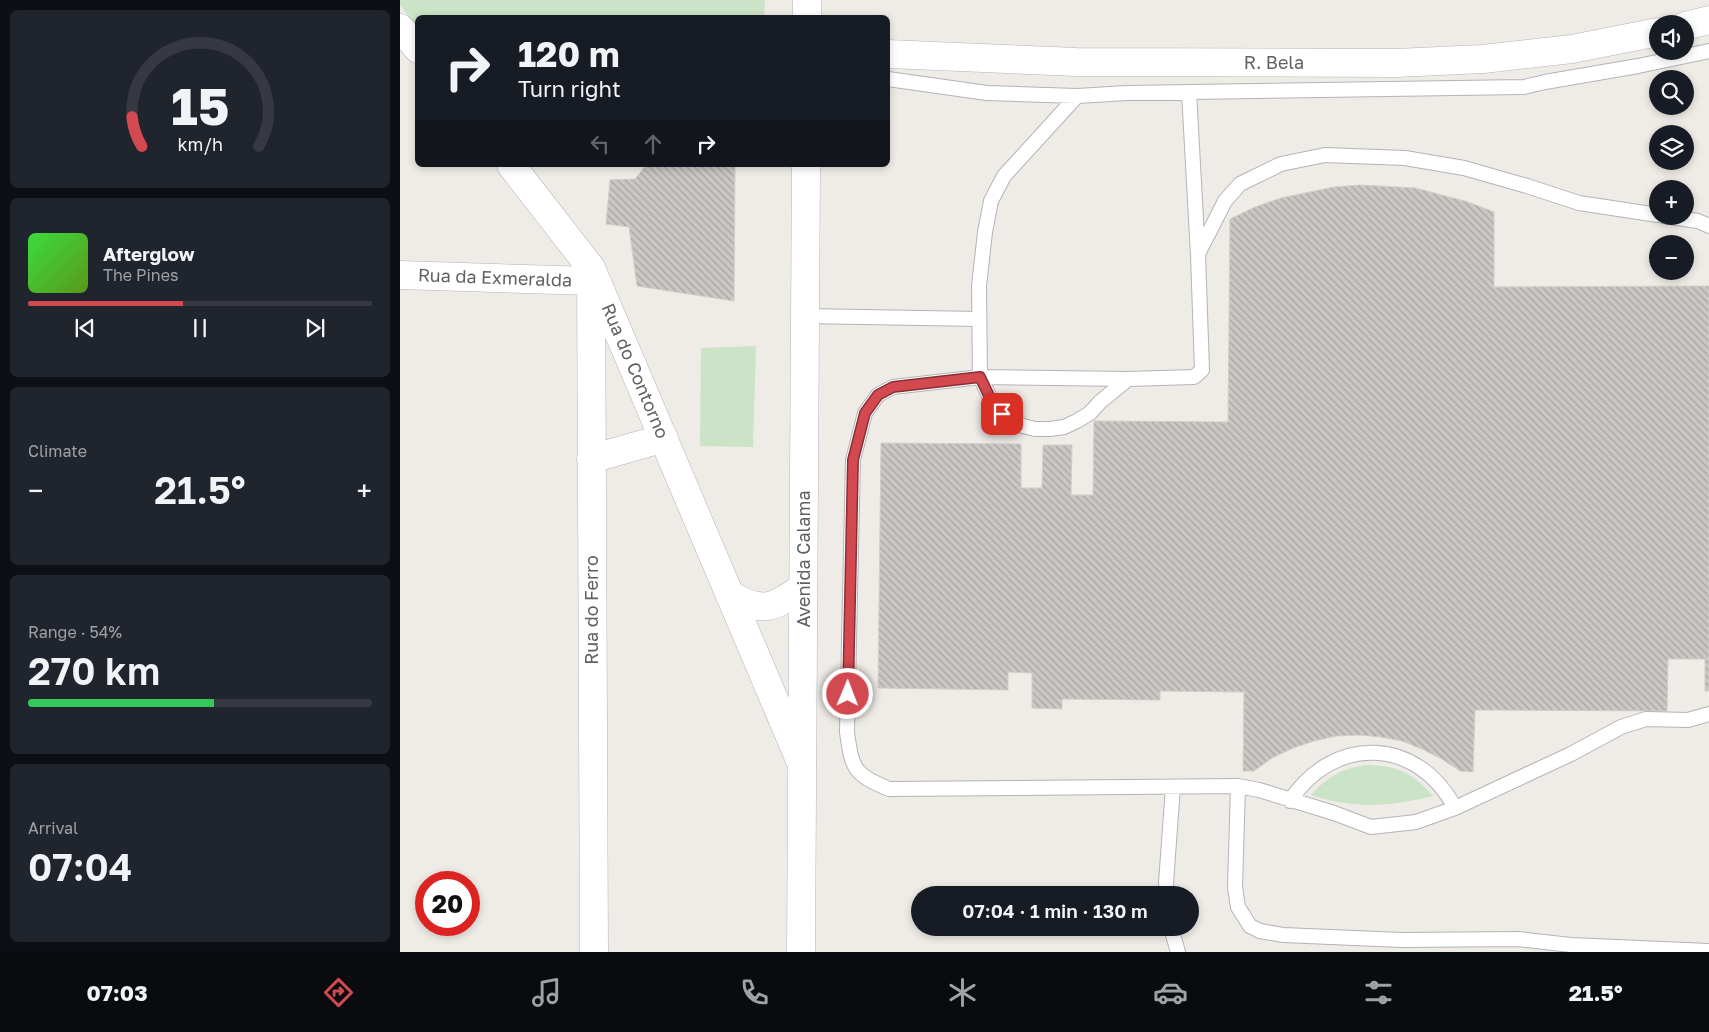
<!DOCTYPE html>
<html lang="en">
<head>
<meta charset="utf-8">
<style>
	body { margin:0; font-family:"Golos Text",sans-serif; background:#20242c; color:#f1f3f6; height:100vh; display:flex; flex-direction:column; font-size:19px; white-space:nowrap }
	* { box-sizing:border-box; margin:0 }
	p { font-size:16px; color:#9ea1a6 }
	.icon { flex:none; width:28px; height:28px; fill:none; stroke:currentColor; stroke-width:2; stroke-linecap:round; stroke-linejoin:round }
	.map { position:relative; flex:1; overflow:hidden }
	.side { display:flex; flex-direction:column; gap:10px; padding:10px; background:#0d0f14; width:400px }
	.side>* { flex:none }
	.guide { position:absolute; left:15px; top:15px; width:475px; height:152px; border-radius:8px; box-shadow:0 2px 8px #0003; background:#171b24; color:#f1f3f6; overflow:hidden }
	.fabs { position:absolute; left:1249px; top:15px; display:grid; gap:10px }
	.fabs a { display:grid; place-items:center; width:45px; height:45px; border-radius:50%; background:#171b24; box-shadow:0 2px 8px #0003; font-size:25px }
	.speed { position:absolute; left:15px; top:871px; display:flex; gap:10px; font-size:25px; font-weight:700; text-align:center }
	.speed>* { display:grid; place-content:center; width:65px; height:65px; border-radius:50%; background:#171b24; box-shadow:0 2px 8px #0003; line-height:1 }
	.speed .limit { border:8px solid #d22; background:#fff; color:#111 }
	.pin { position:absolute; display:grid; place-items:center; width:42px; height:42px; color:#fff; margin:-21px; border-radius:10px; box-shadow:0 2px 8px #0006 }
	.me { position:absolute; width:55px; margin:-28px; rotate:1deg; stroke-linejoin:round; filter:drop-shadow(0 0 4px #0008) }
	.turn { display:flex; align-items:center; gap:18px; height:105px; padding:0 20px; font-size:22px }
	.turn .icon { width:65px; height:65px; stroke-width:2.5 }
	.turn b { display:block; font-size:35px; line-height:42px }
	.lanes { display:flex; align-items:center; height:48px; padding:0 20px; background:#0003; justify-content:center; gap:25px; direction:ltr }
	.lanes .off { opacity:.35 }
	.big { font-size:38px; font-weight:600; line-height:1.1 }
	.side .card { flex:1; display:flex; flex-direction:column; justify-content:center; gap:8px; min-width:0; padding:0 18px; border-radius:8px; background:#20242c }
	.side .dial { align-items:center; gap:0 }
	.dial svg { height:130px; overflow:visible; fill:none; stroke:#363941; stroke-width:7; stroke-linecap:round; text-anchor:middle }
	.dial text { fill:#f1f3f6; stroke:none }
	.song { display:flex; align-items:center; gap:15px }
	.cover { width:60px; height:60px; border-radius:8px; background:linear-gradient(135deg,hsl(120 70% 55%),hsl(90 70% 35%)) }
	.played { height:5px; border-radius:2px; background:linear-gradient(90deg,#d34950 45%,#363941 45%) }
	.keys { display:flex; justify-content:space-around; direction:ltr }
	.heat { display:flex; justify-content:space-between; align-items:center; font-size:28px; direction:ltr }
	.charge { height:8px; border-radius:4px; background:linear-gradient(90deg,#34c759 54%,#363941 0) }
	.trip { position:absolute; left:511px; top:886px; width:288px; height:50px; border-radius:25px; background:#171b24; box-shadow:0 2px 8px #0003; font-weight:600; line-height:50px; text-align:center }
	.tabs { display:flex; height:80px; justify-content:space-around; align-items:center; background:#090b0e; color:#9ea1a6 }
	.tabs .icon { width:35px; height:35px }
	.tabs .current { color:#d34950 }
	.tabs b { font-size:22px; color:#f1f3f6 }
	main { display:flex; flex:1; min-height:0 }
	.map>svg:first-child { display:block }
</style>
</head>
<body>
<main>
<section class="side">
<div class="card dial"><svg viewBox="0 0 100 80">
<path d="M14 69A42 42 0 1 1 86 69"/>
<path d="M14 69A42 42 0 0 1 8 51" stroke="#d34950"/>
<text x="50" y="56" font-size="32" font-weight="700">15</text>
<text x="50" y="72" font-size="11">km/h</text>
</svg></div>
<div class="card">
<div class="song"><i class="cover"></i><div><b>Afterglow</b><p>The Pines</p></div></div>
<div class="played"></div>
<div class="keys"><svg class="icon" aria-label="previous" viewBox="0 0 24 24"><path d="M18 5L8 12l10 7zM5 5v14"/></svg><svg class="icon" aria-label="pause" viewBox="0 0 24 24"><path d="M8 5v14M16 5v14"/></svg><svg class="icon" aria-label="next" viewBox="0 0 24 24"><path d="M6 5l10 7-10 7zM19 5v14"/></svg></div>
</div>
<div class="card"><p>Climate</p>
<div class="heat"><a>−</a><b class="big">21.5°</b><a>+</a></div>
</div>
<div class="card"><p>Range · 54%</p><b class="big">270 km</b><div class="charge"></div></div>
<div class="card"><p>Arrival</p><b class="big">07:04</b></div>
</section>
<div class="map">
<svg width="1309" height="952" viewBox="0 0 1309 952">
	<defs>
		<pattern id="building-back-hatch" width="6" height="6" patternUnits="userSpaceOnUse" patternTransform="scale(1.25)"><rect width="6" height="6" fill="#cac7c4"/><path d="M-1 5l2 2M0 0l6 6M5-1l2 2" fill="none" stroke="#a7a5a3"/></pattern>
	</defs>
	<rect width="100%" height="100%" fill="#efece7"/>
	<path fill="#cbe3c7" d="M0,0H365L364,17L18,18L17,27L0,5Z
		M356,346L353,447L300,446L301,348Z
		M966,765C996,765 1013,773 1033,796C989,807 954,809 911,795C926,777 943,768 966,765Z"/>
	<path fill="url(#building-back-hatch)" stroke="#d3cdc6" d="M246,165H335L334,301L237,286L229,227L206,224L210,180L235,179Z
		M961,185L1015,188L1068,202L1094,212V287L1309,286V691H1305V659H1268L1267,711L1075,710L1073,772L1060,771L1042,759L1022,749L1002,741L981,737L959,735L936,736L914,741L893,748L872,758L854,771H843L844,692L760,691V700L662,699V709L632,708V673L608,672V690L478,688L481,443L621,444V488H642L643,445H672L671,495H693L694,421L828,422L830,219L855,207L881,198L934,187Z"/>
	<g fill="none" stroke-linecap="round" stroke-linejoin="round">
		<defs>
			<path id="lane" d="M488,79L587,93L677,96L727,93L1124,87L1145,82L1238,66L1309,51
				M789,92L798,255L802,370L794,377L728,379L580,377L493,387L478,395L465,413L453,460L447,732C452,770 454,774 489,789L838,786L859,790L934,813L971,827L1016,822L1055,808L1171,754L1221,727L1246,719L1288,720L1309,714
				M677,96L604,176L591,201L585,232L579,286L580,377L594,406L602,414L623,426L635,429H650L664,427L677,421L690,413L700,402L728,379
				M1263,216L1298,221L1309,226
				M798,254L825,201L840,184L881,164L925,155L1005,158L1064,168L1127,186L1179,203L1258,215
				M405,316L579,319
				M838,786L835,887L838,907L850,926L860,931L883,935L1002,940L1118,939L1171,945L1309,951
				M890,801C934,734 1018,737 1055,808
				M767,895L766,883L773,787
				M771,928L778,952"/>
			<path id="street" d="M1285,26L1309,20
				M0,28L18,49
				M488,54L677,62L996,63L1083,59L1172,49L1258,32
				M111,165L191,268L402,765
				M191,268L194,952
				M0,275L191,281
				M191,459L264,438
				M330,595C363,614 374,608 403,587"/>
			<path id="secondary" d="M407,18V0
				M401,952L406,165"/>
		</defs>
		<use href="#lane" stroke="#b2b4b7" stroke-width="16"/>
		<use href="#street" stroke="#b2b4b7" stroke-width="29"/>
		<use href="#secondary" stroke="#b3b6b9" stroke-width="29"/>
		<use href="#lane" stroke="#fff" stroke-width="14"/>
		<use href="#street" stroke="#fff" stroke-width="28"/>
		<use href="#secondary" stroke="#fff" stroke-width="28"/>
	</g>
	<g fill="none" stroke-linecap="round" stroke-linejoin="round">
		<defs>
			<path id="route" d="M448,694L453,460L465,413L478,395L493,387L580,377L594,406L602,414"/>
		</defs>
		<use href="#route" stroke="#892f34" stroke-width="12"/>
		<use href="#route" stroke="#d34950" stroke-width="9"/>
	</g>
	<g text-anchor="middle" stroke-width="4" stroke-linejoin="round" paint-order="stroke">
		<g font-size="18" fill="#5f6265" stroke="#fff">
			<text x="874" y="69">R. Bela</text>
			<text transform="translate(95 278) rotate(2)" y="6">Rua da Exmeralda</text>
			<text transform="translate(235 371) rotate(67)" y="6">Rua do Contorno</text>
			<text transform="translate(404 559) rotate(-90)" y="6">Avenida Calama</text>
			<text transform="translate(192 610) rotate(-90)" y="6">Rua do Ferro</text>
		</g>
	</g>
</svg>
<div class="fabs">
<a><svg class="icon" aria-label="sound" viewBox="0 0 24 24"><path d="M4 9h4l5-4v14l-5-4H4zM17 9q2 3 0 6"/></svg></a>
<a><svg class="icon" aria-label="search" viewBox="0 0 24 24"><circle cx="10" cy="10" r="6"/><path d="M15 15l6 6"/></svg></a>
<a><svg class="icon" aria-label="layers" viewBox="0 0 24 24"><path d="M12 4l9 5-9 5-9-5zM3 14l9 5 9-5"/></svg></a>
<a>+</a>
<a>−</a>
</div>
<div class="speed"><div class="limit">20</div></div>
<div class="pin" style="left:602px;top:414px;background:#d93025"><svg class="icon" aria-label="arrive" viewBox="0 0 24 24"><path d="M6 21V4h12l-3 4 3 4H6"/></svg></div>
<svg class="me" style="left:448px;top:694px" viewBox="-20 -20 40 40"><circle r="17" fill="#d34950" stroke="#fff" stroke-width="3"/><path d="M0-11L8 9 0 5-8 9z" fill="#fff"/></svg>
<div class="trip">07:04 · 1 min · 130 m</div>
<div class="guide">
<div class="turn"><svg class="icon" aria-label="right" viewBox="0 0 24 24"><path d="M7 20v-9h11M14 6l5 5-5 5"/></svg><div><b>120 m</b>Turn right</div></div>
<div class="lanes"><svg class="icon off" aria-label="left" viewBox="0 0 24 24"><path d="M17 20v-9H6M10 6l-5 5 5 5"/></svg><svg class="icon off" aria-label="ahead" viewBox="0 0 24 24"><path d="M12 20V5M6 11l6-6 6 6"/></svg><svg class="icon" aria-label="right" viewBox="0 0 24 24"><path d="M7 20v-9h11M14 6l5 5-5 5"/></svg></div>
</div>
</div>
</main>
<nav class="tabs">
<b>07:03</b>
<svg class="icon current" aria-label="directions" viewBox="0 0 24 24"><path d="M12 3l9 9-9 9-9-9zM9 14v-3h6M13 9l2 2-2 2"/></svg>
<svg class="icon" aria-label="music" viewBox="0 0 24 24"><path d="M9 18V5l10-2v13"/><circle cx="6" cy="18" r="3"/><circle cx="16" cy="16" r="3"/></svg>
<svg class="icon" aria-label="phone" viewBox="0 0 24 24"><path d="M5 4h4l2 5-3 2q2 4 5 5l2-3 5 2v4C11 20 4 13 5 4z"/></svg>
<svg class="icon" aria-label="climate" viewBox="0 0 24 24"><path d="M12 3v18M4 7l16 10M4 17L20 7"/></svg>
<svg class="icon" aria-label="car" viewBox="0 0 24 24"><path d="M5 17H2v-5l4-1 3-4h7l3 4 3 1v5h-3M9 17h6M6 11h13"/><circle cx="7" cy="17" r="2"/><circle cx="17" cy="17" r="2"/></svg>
<svg class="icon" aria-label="filters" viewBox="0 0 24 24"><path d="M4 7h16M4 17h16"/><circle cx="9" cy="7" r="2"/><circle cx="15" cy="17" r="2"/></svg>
<b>21.5°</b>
</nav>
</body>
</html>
